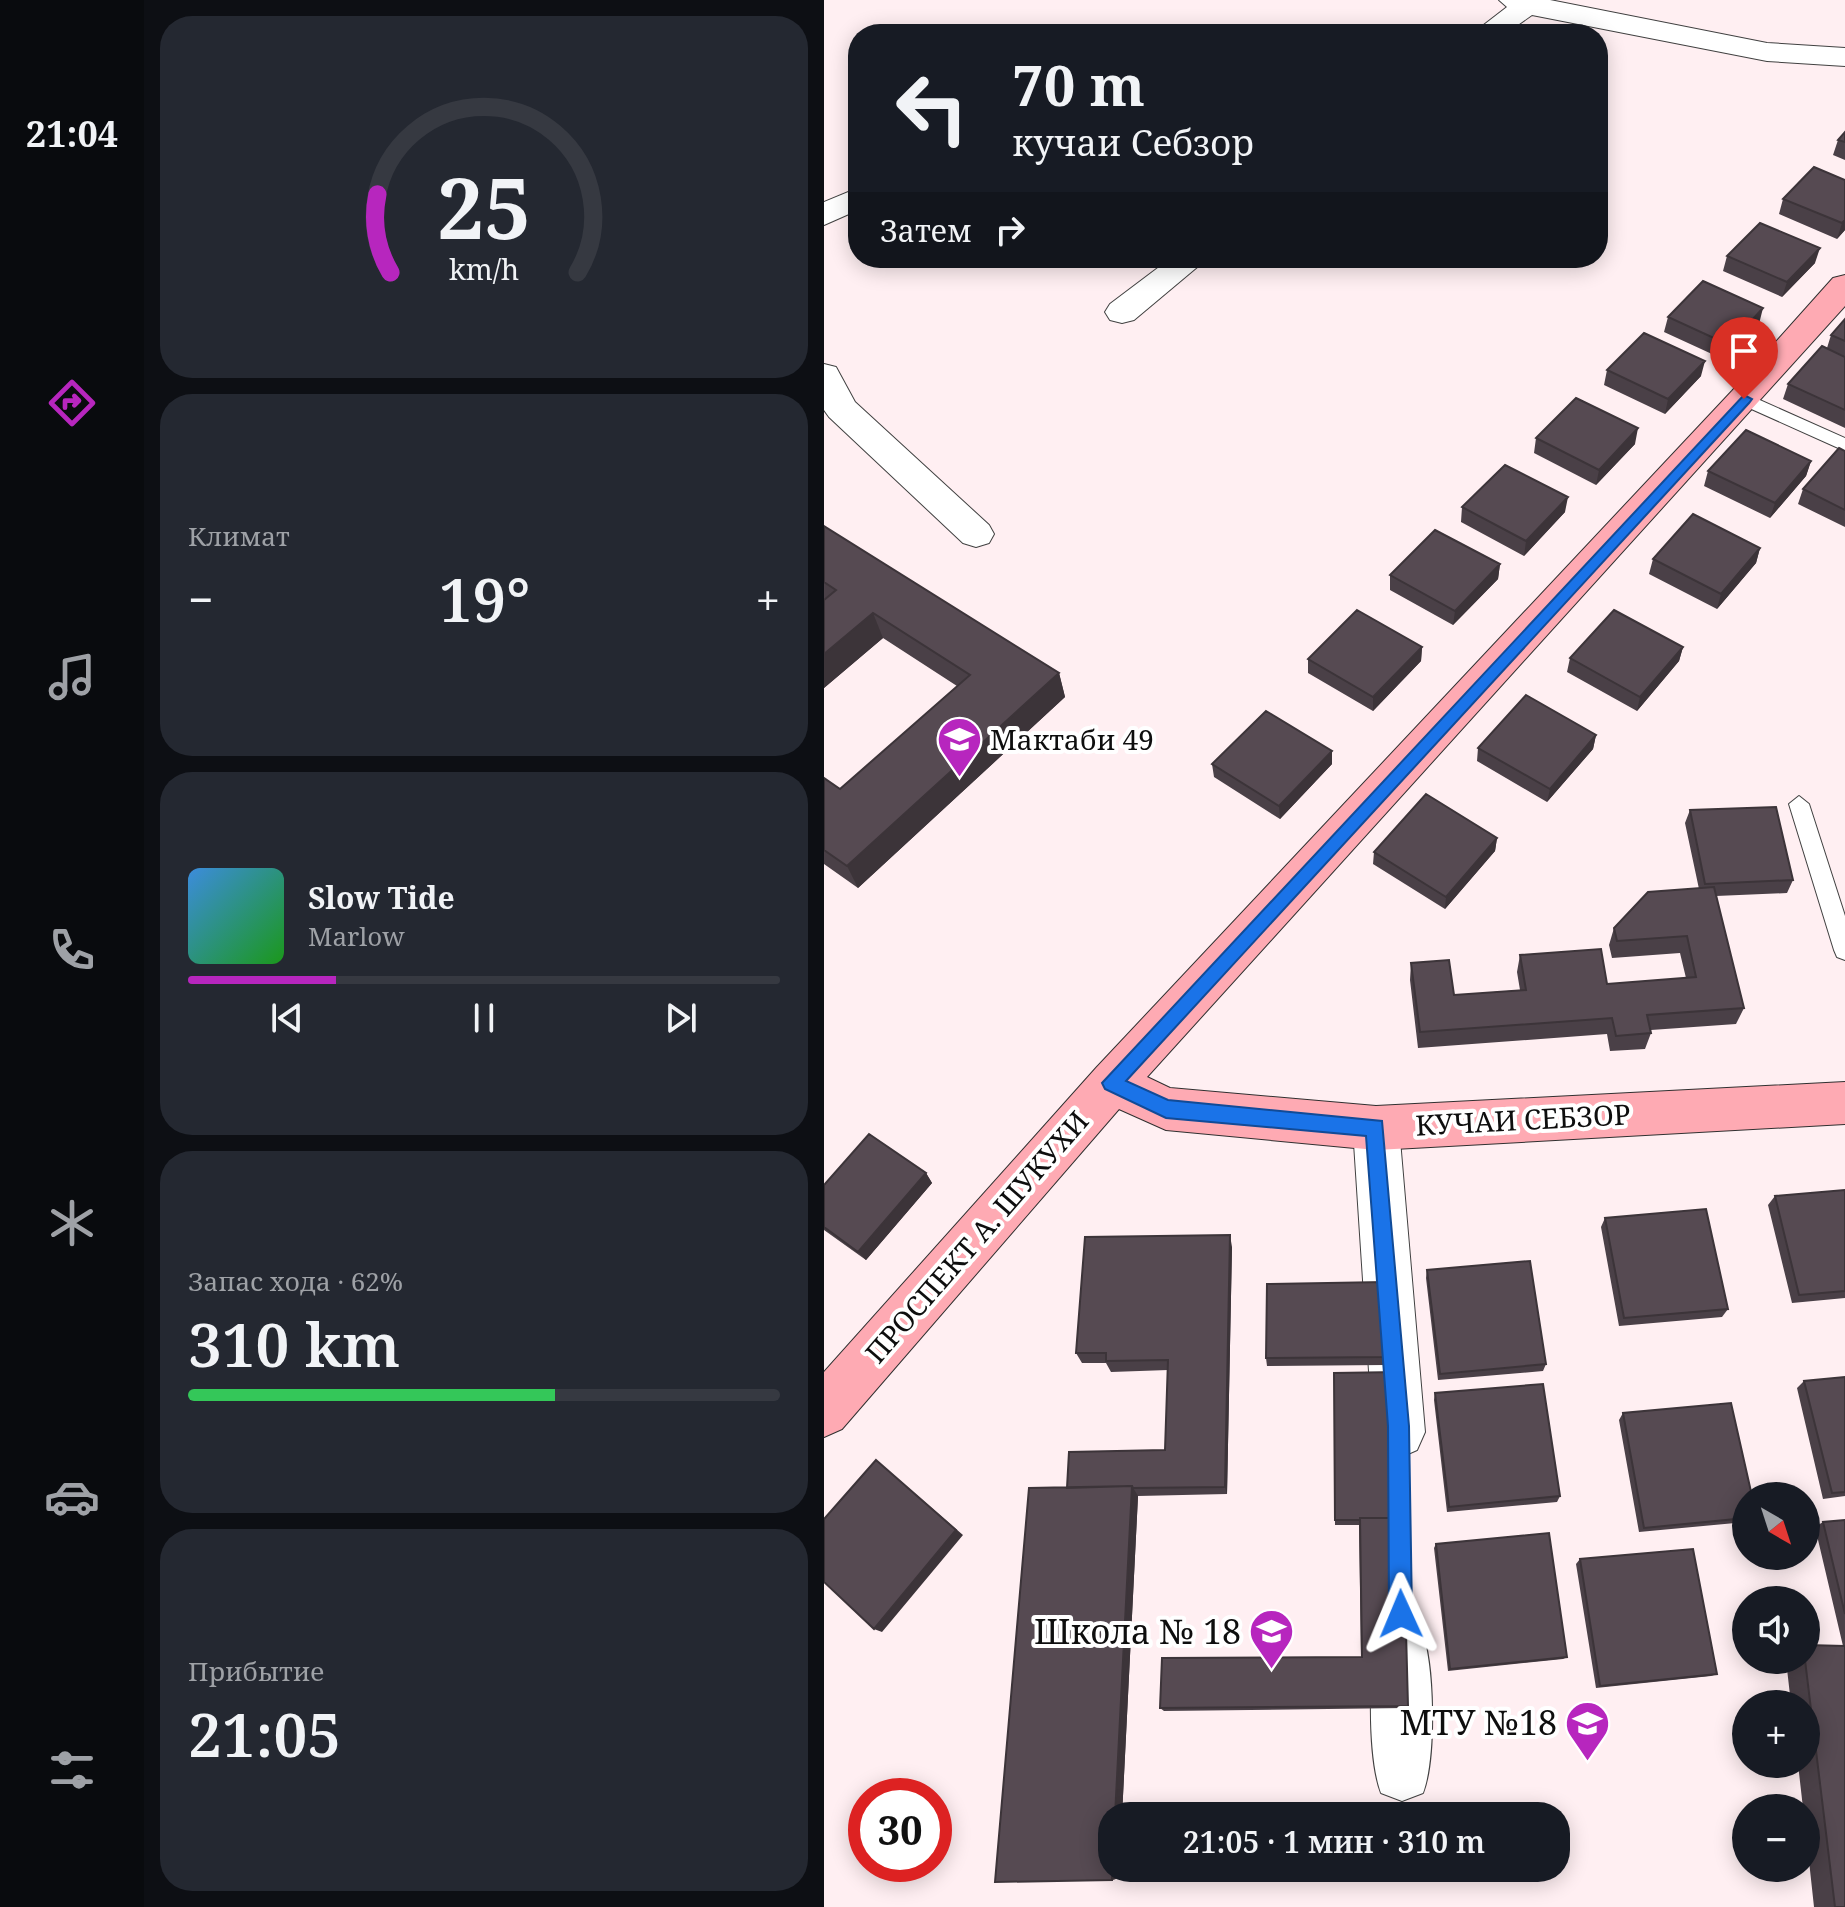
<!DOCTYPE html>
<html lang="ru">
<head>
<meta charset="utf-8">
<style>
	body { margin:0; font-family:"Noto Serif",serif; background:#242831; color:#f1f3f6; height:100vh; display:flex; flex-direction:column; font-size:30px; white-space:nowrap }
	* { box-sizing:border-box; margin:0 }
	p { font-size:26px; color:#9ea1a6 }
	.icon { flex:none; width:44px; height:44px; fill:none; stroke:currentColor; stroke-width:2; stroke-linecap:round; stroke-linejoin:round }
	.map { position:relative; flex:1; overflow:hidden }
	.sheet { display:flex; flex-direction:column; gap:16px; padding:16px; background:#0d0f14; width:680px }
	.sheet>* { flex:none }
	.banner { position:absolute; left:24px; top:24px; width:760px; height:244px; border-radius:32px; box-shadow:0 4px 20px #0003; background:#171b24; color:#f1f3f6; overflow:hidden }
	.needle { width:52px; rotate:141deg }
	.buttons { position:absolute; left:908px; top:1482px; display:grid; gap:16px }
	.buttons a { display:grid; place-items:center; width:88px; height:88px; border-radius:50%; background:#171b24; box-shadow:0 4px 20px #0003; font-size:40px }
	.speed { position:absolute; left:24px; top:1778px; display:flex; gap:16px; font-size:40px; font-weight:700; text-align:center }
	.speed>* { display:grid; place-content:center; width:104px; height:104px; border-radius:50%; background:#171b24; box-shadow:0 4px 20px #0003; line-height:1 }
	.speed .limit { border:12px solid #d22; background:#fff; color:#111 }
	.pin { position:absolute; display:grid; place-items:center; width:68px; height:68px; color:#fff; margin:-82px -34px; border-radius:50% 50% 50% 0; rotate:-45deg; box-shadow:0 0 8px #0007 }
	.pin .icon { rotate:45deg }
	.me { position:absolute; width:88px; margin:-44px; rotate:359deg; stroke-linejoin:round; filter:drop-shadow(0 0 6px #0008) }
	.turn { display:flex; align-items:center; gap:28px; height:168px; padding:0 32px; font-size:36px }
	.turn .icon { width:104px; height:104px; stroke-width:2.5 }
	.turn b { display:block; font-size:56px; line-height:68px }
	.then { display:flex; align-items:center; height:76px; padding:0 32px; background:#0003; gap:16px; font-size:30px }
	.big { font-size:60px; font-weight:600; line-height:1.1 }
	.sheet .tile { flex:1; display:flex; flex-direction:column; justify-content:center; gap:12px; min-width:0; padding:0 28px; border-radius:32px; background:#242831 }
	.sheet .dial { align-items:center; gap:0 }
	.dial svg { height:208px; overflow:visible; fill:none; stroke:#363941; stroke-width:7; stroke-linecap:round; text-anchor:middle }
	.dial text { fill:#f1f3f6; stroke:none }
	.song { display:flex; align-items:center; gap:24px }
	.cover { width:96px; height:96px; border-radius:12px; background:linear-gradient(135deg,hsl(210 70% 55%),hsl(120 70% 35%)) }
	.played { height:8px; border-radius:4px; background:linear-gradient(90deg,#b726be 25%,#363941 25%) }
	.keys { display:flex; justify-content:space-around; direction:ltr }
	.heat { display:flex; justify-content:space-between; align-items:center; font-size:44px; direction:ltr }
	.charge { height:12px; border-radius:6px; background:linear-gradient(90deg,#34c759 62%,#363941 0) }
	.trip { position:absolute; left:274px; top:1802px; width:472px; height:80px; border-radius:32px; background:#171b24; box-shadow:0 4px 20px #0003; font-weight:600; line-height:80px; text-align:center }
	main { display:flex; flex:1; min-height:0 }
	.menu { display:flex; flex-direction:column; width:144px; justify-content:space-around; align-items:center; background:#090b0e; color:#9ea1a6 }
	.menu .icon { width:56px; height:56px }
	.menu .selected { color:#b726be }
	.menu b { font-size:36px; color:#f1f3f6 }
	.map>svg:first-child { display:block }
</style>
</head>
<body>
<main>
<nav class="menu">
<b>21:04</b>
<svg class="icon selected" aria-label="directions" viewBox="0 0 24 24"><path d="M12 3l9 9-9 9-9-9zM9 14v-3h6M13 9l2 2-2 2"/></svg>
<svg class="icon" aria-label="music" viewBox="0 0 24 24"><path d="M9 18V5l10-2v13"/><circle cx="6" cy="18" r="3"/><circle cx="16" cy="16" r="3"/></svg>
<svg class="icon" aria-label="phone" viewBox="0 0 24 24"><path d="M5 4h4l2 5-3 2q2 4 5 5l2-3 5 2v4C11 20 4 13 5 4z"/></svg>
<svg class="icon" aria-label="climate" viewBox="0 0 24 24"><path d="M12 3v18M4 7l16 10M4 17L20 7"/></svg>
<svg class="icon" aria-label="car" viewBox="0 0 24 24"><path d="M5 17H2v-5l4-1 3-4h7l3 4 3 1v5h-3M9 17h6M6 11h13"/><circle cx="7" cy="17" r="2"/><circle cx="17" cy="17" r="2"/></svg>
<svg class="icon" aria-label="filters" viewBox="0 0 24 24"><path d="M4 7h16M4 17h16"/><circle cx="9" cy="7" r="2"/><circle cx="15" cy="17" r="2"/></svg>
</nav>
<section class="sheet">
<div class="tile dial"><svg viewBox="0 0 100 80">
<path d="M14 69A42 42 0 1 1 86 69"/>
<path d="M14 69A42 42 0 0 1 9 39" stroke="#b726be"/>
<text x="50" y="56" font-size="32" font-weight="700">25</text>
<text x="50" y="72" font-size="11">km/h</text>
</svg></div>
<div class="tile"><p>Климат</p>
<div class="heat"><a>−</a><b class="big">19°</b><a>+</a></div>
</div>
<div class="tile">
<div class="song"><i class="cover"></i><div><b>Slow Tide</b><p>Marlow</p></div></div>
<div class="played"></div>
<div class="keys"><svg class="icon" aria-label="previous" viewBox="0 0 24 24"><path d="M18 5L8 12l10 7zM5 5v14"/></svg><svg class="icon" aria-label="pause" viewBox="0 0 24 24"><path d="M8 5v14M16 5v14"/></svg><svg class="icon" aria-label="next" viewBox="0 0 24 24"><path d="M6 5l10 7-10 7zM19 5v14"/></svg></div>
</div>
<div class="tile"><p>Запас хода · 62%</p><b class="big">310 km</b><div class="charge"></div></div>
<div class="tile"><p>Прибытие</p><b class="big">21:05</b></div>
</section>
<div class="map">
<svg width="1021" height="1907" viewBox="0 0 1021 1907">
	<rect width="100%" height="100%" fill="#ffeff2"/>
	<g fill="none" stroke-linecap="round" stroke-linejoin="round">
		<defs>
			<path id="service" d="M920,393L1021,438V451L914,403V395Z
				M975,796L985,804L1021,916V960L1013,957L1010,950L965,804Z"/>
			<path id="minor" d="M675,0H726L943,43L1021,48V66L943,61L708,15L681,34H648L683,7Z
				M34,188V210L0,225V202Z
				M347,258H384L310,320L298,323L286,320L281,312L286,304Z
				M0,364L12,367L31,402L165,525L170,534L165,543L152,547L139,543L5,417L0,410Z
				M552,1106L569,1113L575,1128L601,1432L593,1450L575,1458L557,1450L549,1432L529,1128L535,1113Z
				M577,1621L597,1629C611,1663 612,1759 599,1793L578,1801L557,1793C544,1759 543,1663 557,1629Z"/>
			<path id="secondary" d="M1021,275V306L323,1077L346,1088L552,1106L1021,1082V1124L552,1150L342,1130L295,1109L18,1429L0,1437V1372L272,1068L908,391L1009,278Z"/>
		</defs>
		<use href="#service" stroke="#414141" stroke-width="2"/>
		<use href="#minor" stroke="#414141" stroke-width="2"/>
		<use href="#secondary" stroke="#303030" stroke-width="2"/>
		<use href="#service" fill="#fff" fill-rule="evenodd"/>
		<use href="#minor" fill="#fff" fill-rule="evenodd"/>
		<use href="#secondary" fill="#feaab3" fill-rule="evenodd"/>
	</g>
	<path fill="#4a4047" d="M1021,132V160L1009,155L1014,140Z
		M1021,180V230L1013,239L955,214L959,199Z
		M903,256L991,263L958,297L899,271Z
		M844,317L935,324L901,360L840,332Z
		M1021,319V428L959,399L964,384L1003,348L1007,335Z
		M783,370L877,376L841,414L780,385Z
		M712,438L811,444L772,485L710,453Z
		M1021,451V527L974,504L979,489Z
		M987,461L982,476L946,518L880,486L884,471Z
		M638,507L741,512L700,556L637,522Z
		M0,526L235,673L241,697L34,888L0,864V778L16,789L133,686L59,638L0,688Z
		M936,548L932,563L893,609L825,574L829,559Z
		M676,564L674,579L629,625L566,590V575Z
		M598,647L597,661L549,711L484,673V659Z
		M859,647L855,661L813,711L743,672L746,658Z
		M772,735L769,749L723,802L653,761L654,748Z
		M508,751V764L456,819L390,777L388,764Z
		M866,810L969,880L963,893L892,896L920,1008L912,1024L827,1030V1033L821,1049L786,1051L783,1034L594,1048L586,980L587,963L630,995L696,990L693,972L696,955L783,984L862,978L856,953L788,958L785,945L790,928L875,889L861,823Z
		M673,838L671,851L621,909L549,864L550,852Z
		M102,1173L108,1183L42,1260L0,1230V1185Z
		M1021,1190V1298L968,1303L944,1205L951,1196Z
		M781,1218L904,1309L898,1317L795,1326L777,1227Z
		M408,1247L403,1494L314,1496L298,1816H288V1868H296L295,1878L288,1880L243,1488L341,1450L344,1370L287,1372L282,1363H258L252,1353Z
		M603,1270L722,1364L719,1371L614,1380L602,1278Z
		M561,1357V1365L443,1366L442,1358Z
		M510,1373L584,1706L582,1708L340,1711L336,1708L537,1657L535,1525H511Z
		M1021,1377V1496L999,1499L973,1388L980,1381Z
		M611,1393L736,1496L733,1502L623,1512L610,1400Z
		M799,1413L922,1496V1522L815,1532L795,1420Z
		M1021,1520V1907H990L982,1833V1808H979L974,1764H982V1704H967L962,1660H982L1019,1646L991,1527L999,1522Z
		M612,1544L743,1657L739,1659L624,1671L610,1548Z
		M756,1559L893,1674L887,1676L772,1688L752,1564Z"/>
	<path fill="#3c3439" d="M1021,220V230L1013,239L1018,223Z
		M996,248L991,263L958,297L963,282Z
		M939,308L935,324L901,360L905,345Z
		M881,361L877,376L841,414L844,399Z
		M814,428L811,444L772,485L775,470Z
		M987,461L982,476L946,518L951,503Z
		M744,497L741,512L700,556L702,541Z
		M936,548L932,563L893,609L897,594Z
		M676,564L674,579L629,625L631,611Z
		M49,613L59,638L0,688V654Z
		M598,647L597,661L549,711V697Z
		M859,647L855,661L813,711L816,697Z
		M235,673L241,697L34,888L23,866Z
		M772,735L769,749L723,802L726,789Z
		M508,751V764L456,819L455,806Z
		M673,838L671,851L621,909L622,897Z
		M102,1173L108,1183L42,1260L34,1252Z
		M406,1235L408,1247L403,1494L401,1487Z
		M52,1460L139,1535L58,1632L50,1629Z
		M308,1486L314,1496L298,1816H291Z
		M289,1868H296L295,1878L288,1880Z"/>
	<path fill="#564a52" stroke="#3c3439" stroke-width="2" d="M1021,132V142L1014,140Z
		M990,167L1021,180V220L1018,223L959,199Z
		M936,223L996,248L963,282L903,256Z
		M879,281L939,308L905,345L844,317Z
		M1021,319V341L1007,335Z
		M820,333L881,361L844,399L783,370Z
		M998,346L1021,357V410L964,384Z
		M752,398L814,428L775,470L712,438Z
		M922,430L987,461L951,503L884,471Z
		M1015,448L1021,451V510L979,489Z
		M681,465L744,497L702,541L638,507Z
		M869,514L936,548L897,594L829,559Z
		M0,526L235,673L23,866L0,850V778L16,789L146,675L49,613L0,654V600L12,590L0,582Z
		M611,530L676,564L631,611L566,575Z
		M533,610L598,647L549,697L484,659Z
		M790,610L859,647L816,697L746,658Z
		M702,695L772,735L726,789L654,748Z
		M442,711L508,751L455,806L388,764Z
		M602,794L673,838L622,897L550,852Z
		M952,807L969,880L881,884L866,810Z
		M890,887L920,1008L823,1015L827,1033L792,1036L788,1018L596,1032L587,963L625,960L630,995L702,990L696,955L777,949L783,984L872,977L863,936L793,941L790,928L824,892Z
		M45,1134L102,1173L34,1252L0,1227V1185Z
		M1021,1190V1291L975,1295L951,1196Z
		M882,1209L904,1309L800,1318L781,1218Z
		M406,1235L401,1487L309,1488L308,1486L243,1488L245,1452L341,1450L344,1360L282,1361V1353H252L261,1237Z
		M706,1261L722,1364L616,1374L603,1270Z
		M560,1282L561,1357L442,1358L443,1284Z
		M574,1372L578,1518H536V1520H511L510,1373Z
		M1021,1377V1492L1008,1493L980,1381Z
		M719,1384L736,1496L625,1507L611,1393Z
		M907,1403L928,1496H922V1518L820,1528L799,1413Z
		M52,1460L132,1530L50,1629L0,1582V1519Z
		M308,1486L291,1816H288V1880L171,1882L205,1488Z
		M536,1518H579L584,1706L336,1708L338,1658L538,1657Z
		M1021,1520V1614L999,1522Z
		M725,1533L743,1657L626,1669L612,1544Z
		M869,1549L893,1674L776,1686L756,1559Z
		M982,1645L1021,1646V1907H1011L981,1660Z"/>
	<path fill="#1a73e8" stroke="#114b97" stroke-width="2" d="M920,395L928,399L925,403L302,1081L344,1100L558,1121L585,1426L588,1614L585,1622L577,1626L569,1622L565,1614L564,1426L542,1136L342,1118L281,1089L278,1083Z"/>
	<defs>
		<symbol id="school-pin" viewBox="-11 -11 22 30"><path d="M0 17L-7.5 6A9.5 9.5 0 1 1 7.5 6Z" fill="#b726be" stroke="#fff"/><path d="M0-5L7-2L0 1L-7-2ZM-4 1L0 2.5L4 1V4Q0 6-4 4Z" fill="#fff"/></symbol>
	</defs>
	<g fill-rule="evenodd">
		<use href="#school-pin" x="110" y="714" width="51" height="69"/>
		<use href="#school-pin" x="422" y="1606" width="51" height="69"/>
		<use href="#school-pin" x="738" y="1698" width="51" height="69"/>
	</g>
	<g text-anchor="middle" stroke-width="8" stroke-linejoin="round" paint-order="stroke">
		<g font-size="28" fill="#0e0e0e" stroke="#fff" text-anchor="start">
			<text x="166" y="750">Мактаби 49</text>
		</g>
		<g font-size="28" fill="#0e0e0e" stroke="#fff">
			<text transform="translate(699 1120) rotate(-3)" y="10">КУЧАИ СЕБЗОР</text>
			<text transform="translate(153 1237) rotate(-49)" y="10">ПРОСПЕКТ А. ШУКУХИ</text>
		</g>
		<g font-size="34" fill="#0e0e0e" stroke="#fff" text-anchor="end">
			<text x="417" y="1644">Школа № 18</text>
			<text x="733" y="1735">МТУ №18</text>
		</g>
	</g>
</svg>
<div class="buttons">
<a><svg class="needle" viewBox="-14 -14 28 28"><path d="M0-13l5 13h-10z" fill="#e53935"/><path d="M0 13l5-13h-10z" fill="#9ea1a6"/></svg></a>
<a><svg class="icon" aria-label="sound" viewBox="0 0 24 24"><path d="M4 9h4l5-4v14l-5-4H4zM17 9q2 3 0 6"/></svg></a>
<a>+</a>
<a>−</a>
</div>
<div class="speed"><div class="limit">30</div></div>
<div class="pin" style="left:920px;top:399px;background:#d93025"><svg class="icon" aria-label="arrive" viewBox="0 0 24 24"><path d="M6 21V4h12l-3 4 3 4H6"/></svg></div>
<svg class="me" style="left:577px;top:1614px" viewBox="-20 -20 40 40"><path d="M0-17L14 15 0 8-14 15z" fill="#1a73e8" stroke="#fff" stroke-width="4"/></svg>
<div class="trip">21:05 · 1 мин · 310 m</div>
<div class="banner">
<div class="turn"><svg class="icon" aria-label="left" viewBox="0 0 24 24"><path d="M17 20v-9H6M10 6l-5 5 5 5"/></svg><div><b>70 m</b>кучаи Себзор</div></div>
<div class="then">Затем<svg class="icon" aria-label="right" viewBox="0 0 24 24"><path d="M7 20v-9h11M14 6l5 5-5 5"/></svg></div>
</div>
</div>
</main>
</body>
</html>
